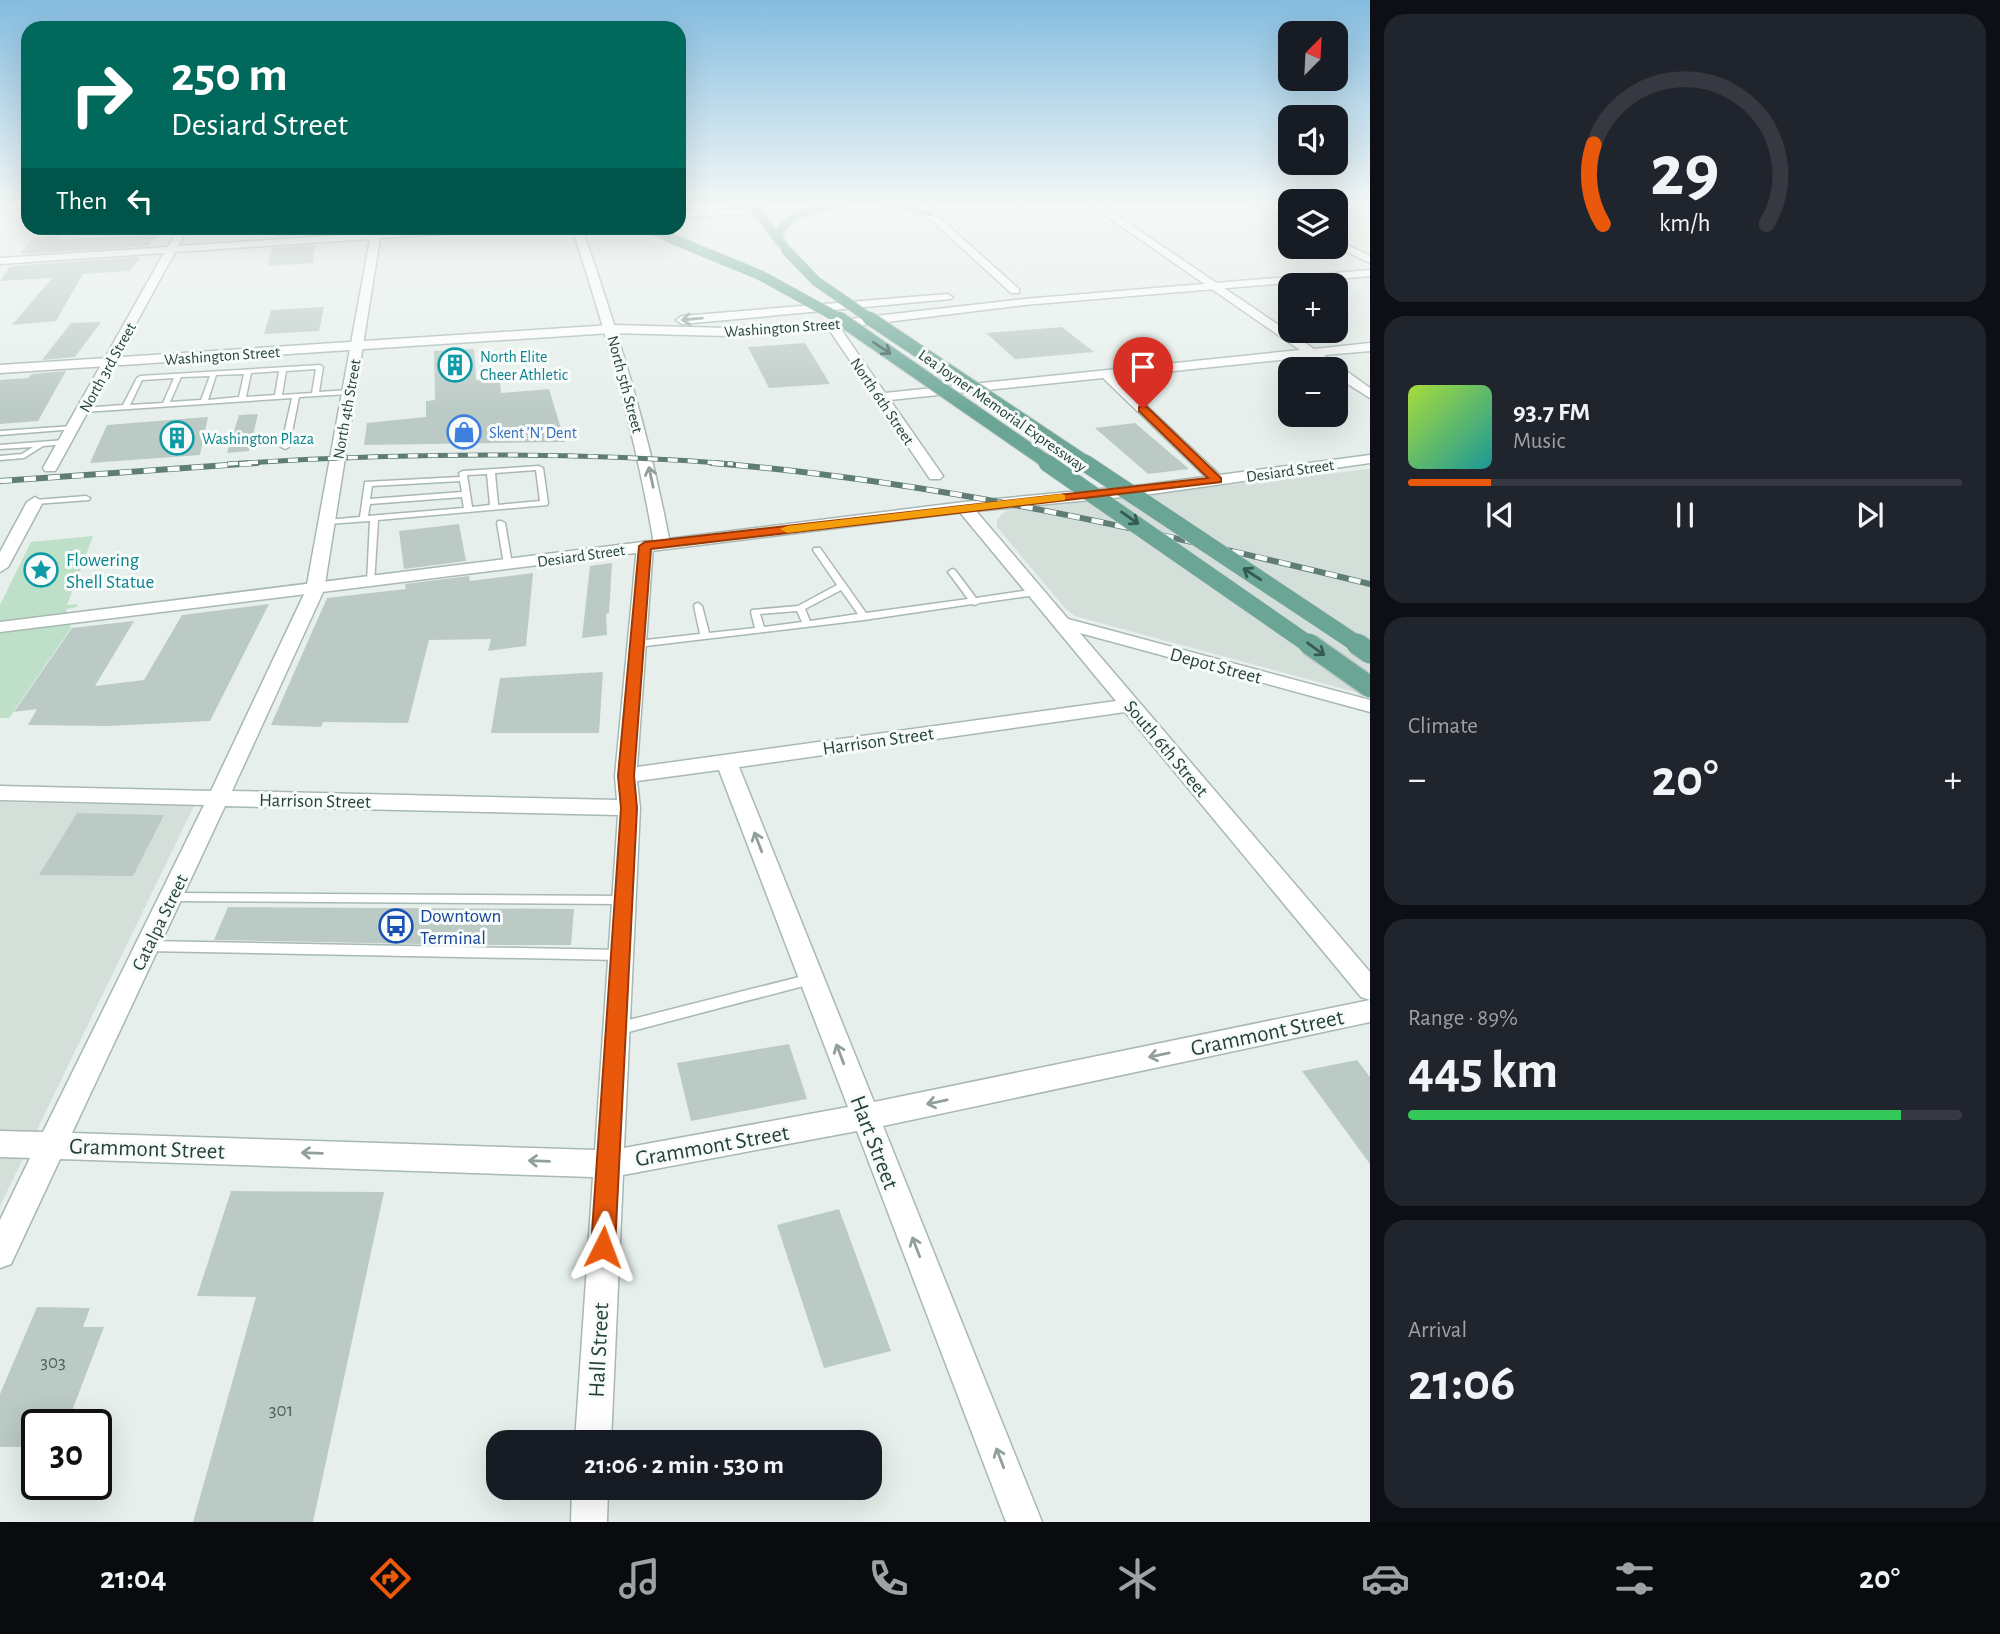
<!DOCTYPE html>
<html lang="en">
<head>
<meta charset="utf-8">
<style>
	body { margin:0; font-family:"Alegreya Sans",sans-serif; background:#20242c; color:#f1f3f6; height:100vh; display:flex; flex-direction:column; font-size:26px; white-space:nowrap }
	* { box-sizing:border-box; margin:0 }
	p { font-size:23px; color:#9ea1a6 }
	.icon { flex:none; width:38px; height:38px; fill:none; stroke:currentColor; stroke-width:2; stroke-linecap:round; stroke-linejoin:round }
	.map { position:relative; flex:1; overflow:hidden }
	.side { display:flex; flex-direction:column; gap:14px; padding:14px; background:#0d0f14; width:630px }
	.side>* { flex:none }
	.banner { position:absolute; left:21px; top:21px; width:665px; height:214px; border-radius:21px; box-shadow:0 7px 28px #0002; background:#00695c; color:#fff; overflow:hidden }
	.needle { width:46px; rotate:24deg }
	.controls { position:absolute; left:1278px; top:21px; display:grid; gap:14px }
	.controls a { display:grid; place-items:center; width:70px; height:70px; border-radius:14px; background:#171b24; box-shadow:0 7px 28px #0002; font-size:35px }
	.speed { position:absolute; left:21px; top:1409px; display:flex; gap:14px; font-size:35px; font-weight:700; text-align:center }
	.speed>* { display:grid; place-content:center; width:91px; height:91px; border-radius:50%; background:#171b24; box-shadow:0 7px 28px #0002; line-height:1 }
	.speed .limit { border:4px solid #111; border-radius:10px; background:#fff; color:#111 }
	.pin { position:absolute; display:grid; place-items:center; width:60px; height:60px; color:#fff; margin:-72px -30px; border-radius:50% 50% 50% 0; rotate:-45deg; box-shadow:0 0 7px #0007 }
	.pin .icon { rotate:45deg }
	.me { position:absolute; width:77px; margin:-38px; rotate:3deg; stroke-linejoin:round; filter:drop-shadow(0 0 5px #0008) }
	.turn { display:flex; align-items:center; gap:24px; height:147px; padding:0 35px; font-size:32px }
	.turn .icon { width:91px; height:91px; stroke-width:2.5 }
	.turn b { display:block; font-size:49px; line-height:60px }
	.then { display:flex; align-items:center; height:66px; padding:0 35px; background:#0003; gap:14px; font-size:26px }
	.big { font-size:52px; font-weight:700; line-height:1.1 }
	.side .widget { flex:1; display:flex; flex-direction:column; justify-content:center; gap:10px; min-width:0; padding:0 24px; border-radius:21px; background:#20242c }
	.side .dial { align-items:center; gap:0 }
	.dial svg { height:182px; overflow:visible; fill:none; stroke:#363941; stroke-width:7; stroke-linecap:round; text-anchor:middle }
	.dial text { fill:#f1f3f6; stroke:none }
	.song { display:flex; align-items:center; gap:21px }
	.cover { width:84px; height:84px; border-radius:10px; background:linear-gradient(135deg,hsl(80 70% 55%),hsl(180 70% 35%)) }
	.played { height:7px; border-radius:4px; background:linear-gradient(90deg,#ea580c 15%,#363941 15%) }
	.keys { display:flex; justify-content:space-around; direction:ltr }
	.heat { display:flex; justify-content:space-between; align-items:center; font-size:38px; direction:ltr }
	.charge { height:10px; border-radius:5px; background:linear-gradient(90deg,#34c759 89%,#363941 0) }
	.trip { position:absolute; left:486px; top:1430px; width:396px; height:70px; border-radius:21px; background:#171b24; box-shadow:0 7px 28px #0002; font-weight:700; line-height:70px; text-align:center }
	.tab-bar { display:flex; height:112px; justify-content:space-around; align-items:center; background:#090b0e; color:#9ea1a6 }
	.tab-bar .icon { width:49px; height:49px }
	.tab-bar .active { color:#ea580c }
	.tab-bar b { font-size:32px; color:#f1f3f6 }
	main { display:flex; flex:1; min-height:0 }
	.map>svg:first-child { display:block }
</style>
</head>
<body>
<main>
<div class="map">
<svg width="1370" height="1522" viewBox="0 0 1370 1522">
	<rect width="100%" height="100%" fill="#e6efeb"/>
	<path fill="#d4dfda" d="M1370,469V696L1075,616L1065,608L997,527V520L1001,515L1006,511L1017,509Z
		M0,802L194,806L0,1206Z"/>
	<path fill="#bfe0c8" d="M93,536L67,605L77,604V607L66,609L71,628L9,718H0V605L31,542Z"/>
	<path fill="#bbcac4" d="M276,228H317V234L274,237Z
		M157,235L149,246L20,254L35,237L61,236L59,238L64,239Z
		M315,245L313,263L268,266L272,248Z
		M141,257L130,271L83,274L56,321L12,325L52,278L0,281L10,266Z
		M324,307L319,331L264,334L271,310Z
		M101,322L75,357L42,360L71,323Z
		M1062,327L1094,352L1015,359L986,333Z
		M805,343L830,384L769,388L748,347Z
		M474,349L476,380L500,378L501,393L549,389L565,442L364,445L367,423L426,417V401L435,400L434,351Z
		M66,371L38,421L0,424V380L28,378L32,374Z
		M258,414L249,451L227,453L239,415Z
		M208,417L200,455L90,463L107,425Z
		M1135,423L1189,469L1148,474L1095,428Z
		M459,524L466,561L404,569L399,531Z
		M612,563L609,613L606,614L607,635L582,638L590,566Z
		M533,573L526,646L488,651L491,639L429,640L408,723L323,722L321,727L271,725L327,598L406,589L405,584L469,576L470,581Z
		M269,604L210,721L108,726L28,725L37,709L14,712L72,628L134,621L95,686L144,680L182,615Z
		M603,672L599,733H491L500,678Z
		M77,813L164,815L133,876L39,875Z
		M228,907L574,909L571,945H471L214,940Z
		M789,1044L807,1099L691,1121L677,1063Z
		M1357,1060L1370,1077V1164L1302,1071Z
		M231,1191L384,1192L313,1522H193L256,1297L197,1296Z
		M839,1209L891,1351L824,1368L777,1225Z
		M37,1307L90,1308L83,1327H104L67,1424H37V1447H0V1394Z"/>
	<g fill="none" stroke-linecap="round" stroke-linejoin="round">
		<defs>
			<path id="service" d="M320,365L323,367L319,392L349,390L352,392L349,394L299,397L289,447L285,449L281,447L292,398L84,412L81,410L84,408L123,405L137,378L140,376ZM316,369L312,393L282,395L286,371ZM279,371L275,395L246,397L251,373ZM244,374L239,397L208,400L216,375ZM210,376L201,400L170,402L181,377ZM174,378L163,403L130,405L142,380Z
				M73,426L75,427V429L0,435V431Z
				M65,440H68V444L43,446L24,458L0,460V456L22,454L33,447L0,449V445Z
				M539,466L543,468L548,503L547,505L378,520L374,584L371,585L367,582L370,521L327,524L323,522L327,520L360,517L365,482L460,477L459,473L463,471ZM536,470L540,501L498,505L495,473ZM487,474L490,505L472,507L467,475ZM460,481L462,492L370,499L372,486ZM462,497L464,508L368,516L370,504Z
				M86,496L90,498L89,500L35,504L31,502L35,500Z
				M498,521H501L505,523L512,564L511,566H505L504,564L497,523Z
				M814,548H820L866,613L968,599L948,572L952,569L955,570L976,598L1036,589L1040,592L1036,595L979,603L975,605L972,604L864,620L637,647L632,644L637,641L700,634L694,606L695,604L698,603L702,606L709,633L755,628L751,612L752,610L798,606L837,585L813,550ZM841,590L858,614L810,621L805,609ZM797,611L802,622L764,627L760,614Z
				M170,893L623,896L627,897L629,900L627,903L623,904L170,901L166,900L164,897L166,894Z
				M147,941L620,950L624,952L626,955L624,958L620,960L147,951L143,949L141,946L143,943Z
				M811,974L816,975L817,979L816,983L811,984L617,1035L612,1033L610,1029L612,1025L617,1023Z"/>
			<path id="minor" d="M0,204H16L0,208Z
				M752,204H842L837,207L772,210Z
				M914,204H924L1019,289V293H1011Z
				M1089,204H1100L1314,349L1370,343V351L1324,355L1370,388V398L1335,376V369H1327L1309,357L1116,377L1222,477L1225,480L1217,485L1212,483L1103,378L890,400L943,476L940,479H930L826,325L828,322H836L885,393L1300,350Z
				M1259,204H1271L1290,214V221Z
				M759,208V212L756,213L679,218V212Z
				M178,228H188L178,246L371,233L372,228H382L381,232L491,228L486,231L380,238L324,590L232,791L617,800L615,776L637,546L645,541L653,546L637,767L1116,701L958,510L956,507L958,504H970L1068,619L1370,700V712L1080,633L1370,972V1022L883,1126L1042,1522H1006L857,1131L623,1175L611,1442H575L593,1177L60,1159L11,1264L0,1268V1220L30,1158L0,1157V1131L43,1132L204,805L0,800V786L211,791L306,590L370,239L175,252L57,468L55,471H45L43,468L164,253L0,264V258L168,247ZM1125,712L1361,997L1370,1000L874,1102L739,767ZM719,770L848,1107L624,1148L640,808L637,781ZM225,806L618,815L595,1150L72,1133Z
				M572,228H582C618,332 650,436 670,544L668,547H656L654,544C636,436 606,332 572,228Z
				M1335,239L1370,256V263L1335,246Z
				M35,497L43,502L8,567L0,572V552L27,502Z
				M572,1488H608L607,1522H571Z"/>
			<path id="tertiary" d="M1370,270V276L1024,305L814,331L727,336L611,333L0,373V365L611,325L727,328L814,323L1024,299Z
				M947,294L953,297L951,299L682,324L676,320L682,316Z
				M1370,455V463L1144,495L964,512L0,632V622L964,502L1144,485Z"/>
			<path id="primary" d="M746,204H756L776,229C792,206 821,204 848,204C825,217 795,207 782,237L788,245L783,248L779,247Z
				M881,204H900L935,213L930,216Z
				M636,228H649L675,238L666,240Z"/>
		</defs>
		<use href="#service" stroke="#a8b8b2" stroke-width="3"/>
		<use href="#minor" stroke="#a8b8b2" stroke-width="3"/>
		<use href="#tertiary" stroke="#a8b8b2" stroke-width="3"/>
		<use href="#primary" stroke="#c2cac8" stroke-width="3"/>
		<use href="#service" fill="#fff" fill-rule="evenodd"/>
		<use href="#minor" fill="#fff" fill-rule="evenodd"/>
		<use href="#tertiary" fill="#fff" fill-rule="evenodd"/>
		<use href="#primary" fill="#6aa596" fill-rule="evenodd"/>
		<defs>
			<path id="rail-far1" d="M228,464C397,453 565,451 733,464"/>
			<path id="rail" d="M712,463C936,481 1152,531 1370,584
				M0,481L257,463"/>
		</defs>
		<use href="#rail-far1" stroke="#5f7d75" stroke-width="5"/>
		<use href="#rail" stroke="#5f7d75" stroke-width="6"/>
		<use href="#rail-far1" stroke="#f7fbf9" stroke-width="3.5" stroke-dasharray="10" stroke-linecap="butt"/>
		<use href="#rail" stroke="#f7fbf9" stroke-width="4.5" stroke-dasharray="12" stroke-linecap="butt"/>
		<defs>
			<path id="primary-bridge-far3" d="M670,238L760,275L842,320
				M786,250L816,281L872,320"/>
			<path id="primary-bridge-far2" d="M839,318L1050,464
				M869,318L1088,464"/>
			<path id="primary-bridge-far1" d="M1047,463L1311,646
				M1085,463L1360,646"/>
			<path id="primary-bridge" d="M1309,644L1370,687
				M1357,644L1370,653"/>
		</defs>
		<use href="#primary-bridge-far3" stroke="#c2cac8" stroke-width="11" stroke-linecap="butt"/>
		<use href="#primary-bridge-far2" stroke="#c2cac8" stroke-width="15" stroke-linecap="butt"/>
		<use href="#primary-bridge-far1" stroke="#c2cac8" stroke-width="18" stroke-linecap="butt"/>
		<use href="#primary-bridge" stroke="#c2cac8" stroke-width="24" stroke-linecap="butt"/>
		<use href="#primary-bridge-far3" stroke="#6aa596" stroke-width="10"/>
		<use href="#primary-bridge-far2" stroke="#6aa596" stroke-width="13"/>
		<use href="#primary-bridge-far1" stroke="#6aa596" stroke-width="17"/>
		<use href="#primary-bridge" stroke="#6aa596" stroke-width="21"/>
	</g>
	<defs><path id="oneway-shaft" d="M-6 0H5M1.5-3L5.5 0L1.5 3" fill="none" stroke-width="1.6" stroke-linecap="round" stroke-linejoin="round" transform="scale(1.75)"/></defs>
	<g stroke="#92a09c">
		<use href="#oneway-shaft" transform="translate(692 319) rotate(175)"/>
		<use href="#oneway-shaft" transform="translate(651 477) rotate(-102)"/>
		<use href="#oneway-shaft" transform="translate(758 842) rotate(-111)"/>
		<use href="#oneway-shaft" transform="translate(840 1054) rotate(-111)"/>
		<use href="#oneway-shaft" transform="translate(1159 1055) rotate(168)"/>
		<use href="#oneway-shaft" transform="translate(937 1102) rotate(168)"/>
		<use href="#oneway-shaft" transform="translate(312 1153) rotate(-178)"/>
		<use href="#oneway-shaft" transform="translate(539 1161) rotate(-178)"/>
		<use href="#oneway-shaft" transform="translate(916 1247) rotate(-111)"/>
		<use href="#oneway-shaft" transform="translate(1000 1458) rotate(-111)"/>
	</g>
	<g stroke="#365b51">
		<use href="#oneway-shaft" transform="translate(882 348) rotate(34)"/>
		<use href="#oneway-shaft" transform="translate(1130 518) rotate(35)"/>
		<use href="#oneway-shaft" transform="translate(1252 574) rotate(-147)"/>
		<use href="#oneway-shaft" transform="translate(1316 649) rotate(36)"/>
	</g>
	<linearGradient id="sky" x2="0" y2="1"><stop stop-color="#84bce0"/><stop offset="0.49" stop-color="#f4f8f6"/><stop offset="1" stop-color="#f4f8f6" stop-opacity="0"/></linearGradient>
	<rect width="1370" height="417" fill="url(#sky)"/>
	<path fill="#ea580c" stroke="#983908" stroke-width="2" d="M1139,407H1147L1221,478V482L651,549L634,776L637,808L615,1247L612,1255L603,1259L595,1255L591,1247L621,808L618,776L639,546L645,542L1208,478L1139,411Z"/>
	<path fill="#f59e0b" d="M1061,494L1065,495V500L787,533L780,529L787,526Z"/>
	<defs>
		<symbol id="building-ring" viewBox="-11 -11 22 22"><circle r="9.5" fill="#f7fbf9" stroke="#0f9aa8" stroke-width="1.5"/><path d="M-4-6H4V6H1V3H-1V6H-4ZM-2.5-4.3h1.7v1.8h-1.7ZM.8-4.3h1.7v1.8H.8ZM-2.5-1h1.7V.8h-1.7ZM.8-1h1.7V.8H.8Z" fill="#0f9aa8"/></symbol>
		<symbol id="shop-ring" viewBox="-11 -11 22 22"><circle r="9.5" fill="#f7fbf9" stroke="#3f7fe0" stroke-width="1.5"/><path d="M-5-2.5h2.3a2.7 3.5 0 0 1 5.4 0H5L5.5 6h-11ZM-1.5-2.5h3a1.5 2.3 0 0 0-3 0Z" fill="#3f7fe0"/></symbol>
		<symbol id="sight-ring" viewBox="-11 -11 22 22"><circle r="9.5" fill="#f7fbf9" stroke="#0f9aa8" stroke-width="1.5"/><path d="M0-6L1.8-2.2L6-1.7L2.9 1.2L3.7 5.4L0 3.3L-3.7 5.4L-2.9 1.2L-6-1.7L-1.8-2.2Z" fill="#0f9aa8"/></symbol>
		<symbol id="bus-ring" viewBox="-11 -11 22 22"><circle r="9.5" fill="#f7fbf9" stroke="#1a4fb4" stroke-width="1.5"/><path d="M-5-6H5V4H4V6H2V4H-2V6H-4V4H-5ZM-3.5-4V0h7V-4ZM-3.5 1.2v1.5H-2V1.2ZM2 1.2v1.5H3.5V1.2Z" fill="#1a4fb4"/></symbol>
	</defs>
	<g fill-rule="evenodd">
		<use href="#building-ring" x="436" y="346" width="38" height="38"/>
		<use href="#shop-ring" x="445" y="413" width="38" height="38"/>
		<use href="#building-ring" x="158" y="419" width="38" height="38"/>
		<use href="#sight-ring" x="22" y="551" width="38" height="38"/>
		<use href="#bus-ring" x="377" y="907" width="38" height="38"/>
	</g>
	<g text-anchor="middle" stroke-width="6" stroke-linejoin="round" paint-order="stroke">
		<g font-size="16" fill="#24423a" stroke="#f7fbf9">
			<text transform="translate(782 327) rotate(-4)" y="6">Washington Street</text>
			<text transform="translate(222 355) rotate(-4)" y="6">Washington Street</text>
			<text transform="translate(107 367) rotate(-61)" y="6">North 3rd Street</text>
			<text transform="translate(626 384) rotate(75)" y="6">North 5th Street</text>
			<text transform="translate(883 401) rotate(56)" y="6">North 6th Street</text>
			<text transform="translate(346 409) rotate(-80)" y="6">North 4th Street</text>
			<text transform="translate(1003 410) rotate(35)" y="6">Lea Joyner Memorial Expressway</text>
			<text transform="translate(1290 470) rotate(-8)" y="6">Desiard Street</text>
			<text transform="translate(581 555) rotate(-8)" y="6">Desiard Street</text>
		</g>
		<g font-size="16" fill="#0d838f" stroke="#f7fbf9" text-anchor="start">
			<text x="480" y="362">North Elite<tspan x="480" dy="18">Cheer Athletic</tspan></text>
			<text x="202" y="444">Washington Plaza</text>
		</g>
		<g font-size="16" fill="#366cbe" stroke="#f7fbf9" text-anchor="start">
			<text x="489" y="438">Skent 'N' Dent</text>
		</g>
		<g font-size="19" fill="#0d838f" stroke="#f7fbf9" text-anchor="start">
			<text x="66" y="566">Flowering<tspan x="66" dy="22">Shell Statue</tspan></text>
		</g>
		<g font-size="19" fill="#24423a" stroke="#f7fbf9">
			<text transform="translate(1216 665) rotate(15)" y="7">Depot Street</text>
			<text transform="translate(878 740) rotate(-8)" y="7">Harrison Street</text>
			<text transform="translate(1167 748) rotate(50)" y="7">South 6th Street</text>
			<text transform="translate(315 800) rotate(1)" y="7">Harrison Street</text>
			<text transform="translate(159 922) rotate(-64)" y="7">Catalpa Street</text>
		</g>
		<g font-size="19" fill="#164399" stroke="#f7fbf9" text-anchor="start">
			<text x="420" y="922">Downtown<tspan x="420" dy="22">Terminal</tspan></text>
		</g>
		<g font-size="19" fill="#4a645c">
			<text x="53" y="1368">303</text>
			<text x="281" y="1416">301</text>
		</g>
		<g font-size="23" fill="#24423a" stroke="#f7fbf9">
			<text transform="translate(1267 1032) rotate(-12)" y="8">Grammont Street</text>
			<text transform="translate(875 1142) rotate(69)" y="8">Hart Street</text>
			<text transform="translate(712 1145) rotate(-10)" y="8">Grammont Street</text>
			<text transform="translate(147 1148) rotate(2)" y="8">Grammont Street</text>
			<text transform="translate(598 1350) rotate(-87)" y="8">Hall Street</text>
		</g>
	</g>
</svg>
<div class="controls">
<a><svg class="needle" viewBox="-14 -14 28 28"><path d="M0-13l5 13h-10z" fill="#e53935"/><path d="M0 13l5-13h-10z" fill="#9ea1a6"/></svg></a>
<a><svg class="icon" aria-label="sound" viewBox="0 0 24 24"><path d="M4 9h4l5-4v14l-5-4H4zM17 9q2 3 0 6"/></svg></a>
<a><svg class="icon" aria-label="layers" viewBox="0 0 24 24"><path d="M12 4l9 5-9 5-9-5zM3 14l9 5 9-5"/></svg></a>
<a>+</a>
<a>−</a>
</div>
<div class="speed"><div class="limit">30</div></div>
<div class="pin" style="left:1143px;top:409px;background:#d93025"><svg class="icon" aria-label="arrive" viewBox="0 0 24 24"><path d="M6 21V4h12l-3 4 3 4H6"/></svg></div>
<svg class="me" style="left:603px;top:1247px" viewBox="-20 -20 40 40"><path d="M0-17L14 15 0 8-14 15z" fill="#ea580c" stroke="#fff" stroke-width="4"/></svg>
<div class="trip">21:06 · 2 min · 530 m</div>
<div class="banner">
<div class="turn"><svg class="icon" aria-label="right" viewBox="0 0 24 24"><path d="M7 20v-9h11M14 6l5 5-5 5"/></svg><div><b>250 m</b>Desiard Street</div></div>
<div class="then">Then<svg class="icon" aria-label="left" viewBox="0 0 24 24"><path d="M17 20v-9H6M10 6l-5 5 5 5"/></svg></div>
</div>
</div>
<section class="side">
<div class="widget dial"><svg viewBox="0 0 100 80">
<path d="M14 69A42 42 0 1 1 86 69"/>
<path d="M14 69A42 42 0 0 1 10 34" stroke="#ea580c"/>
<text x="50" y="56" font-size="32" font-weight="700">29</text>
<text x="50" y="72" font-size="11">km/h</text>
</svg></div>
<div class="widget">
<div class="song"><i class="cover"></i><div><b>93.7 FM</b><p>Music</p></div></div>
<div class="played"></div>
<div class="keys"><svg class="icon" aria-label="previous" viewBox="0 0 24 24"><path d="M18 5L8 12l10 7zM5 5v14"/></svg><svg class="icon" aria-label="pause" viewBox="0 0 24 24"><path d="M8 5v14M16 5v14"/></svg><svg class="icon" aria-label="next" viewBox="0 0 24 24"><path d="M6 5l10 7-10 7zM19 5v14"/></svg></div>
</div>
<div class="widget"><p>Climate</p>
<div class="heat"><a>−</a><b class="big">20°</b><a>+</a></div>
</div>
<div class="widget"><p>Range · 89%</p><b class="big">445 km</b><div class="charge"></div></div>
<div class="widget"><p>Arrival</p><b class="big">21:06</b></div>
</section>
</main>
<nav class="tab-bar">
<b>21:04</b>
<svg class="icon active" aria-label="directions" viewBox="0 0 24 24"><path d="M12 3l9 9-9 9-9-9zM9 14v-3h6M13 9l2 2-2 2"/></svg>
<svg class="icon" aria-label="music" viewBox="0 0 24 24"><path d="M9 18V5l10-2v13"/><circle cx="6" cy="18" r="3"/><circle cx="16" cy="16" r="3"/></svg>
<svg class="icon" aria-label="phone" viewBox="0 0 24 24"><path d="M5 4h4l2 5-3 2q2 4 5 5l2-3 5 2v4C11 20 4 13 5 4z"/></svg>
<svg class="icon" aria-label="climate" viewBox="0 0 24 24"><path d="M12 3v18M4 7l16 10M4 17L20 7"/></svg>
<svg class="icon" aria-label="car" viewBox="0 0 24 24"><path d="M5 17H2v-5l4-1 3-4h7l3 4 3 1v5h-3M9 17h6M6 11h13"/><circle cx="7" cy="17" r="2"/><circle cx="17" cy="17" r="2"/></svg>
<svg class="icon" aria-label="filters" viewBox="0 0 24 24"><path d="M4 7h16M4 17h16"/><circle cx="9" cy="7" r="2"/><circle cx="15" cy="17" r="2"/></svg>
<b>20°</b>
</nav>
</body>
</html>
